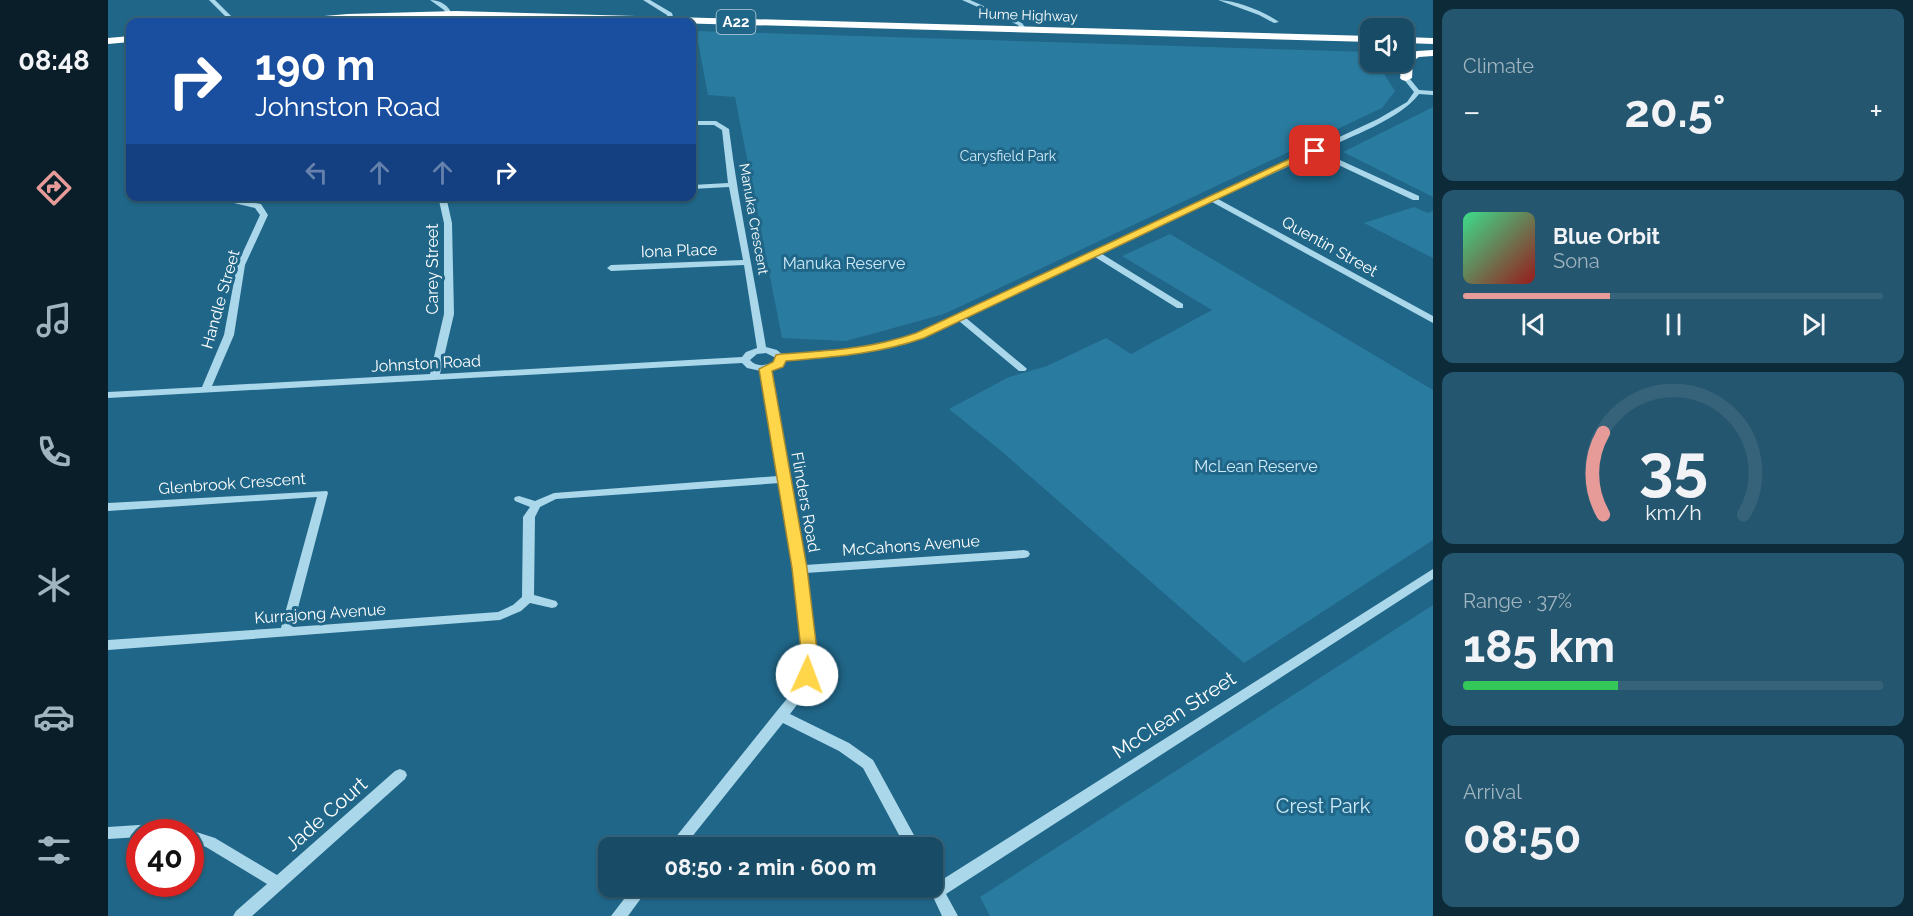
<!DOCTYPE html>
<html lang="en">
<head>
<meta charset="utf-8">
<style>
	body { margin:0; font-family:Raleway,sans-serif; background:#25566f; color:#f1f3f6; height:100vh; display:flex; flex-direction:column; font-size:22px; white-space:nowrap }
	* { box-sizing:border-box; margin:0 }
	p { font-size:20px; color:#9fb4bf }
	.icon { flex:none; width:33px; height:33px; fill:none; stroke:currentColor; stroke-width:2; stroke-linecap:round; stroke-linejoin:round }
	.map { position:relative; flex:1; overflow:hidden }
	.sheet { display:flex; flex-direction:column; gap:9px; padding:9px; background:#0d2a38; width:480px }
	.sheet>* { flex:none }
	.hud { position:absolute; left:18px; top:18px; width:570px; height:183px; border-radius:12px; box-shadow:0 2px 4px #0004,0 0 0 2px #36637a; background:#1a4fa0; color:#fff; overflow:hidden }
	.controls { position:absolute; left:1252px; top:18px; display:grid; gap:12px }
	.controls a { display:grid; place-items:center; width:54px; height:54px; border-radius:12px; background:#184c66; box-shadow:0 2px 4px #0004,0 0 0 2px #36637a; font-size:30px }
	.speed { position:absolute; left:18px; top:819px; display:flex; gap:12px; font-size:30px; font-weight:700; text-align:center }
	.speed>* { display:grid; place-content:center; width:78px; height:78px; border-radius:50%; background:#184c66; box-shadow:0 2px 4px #0004,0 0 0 2px #36637a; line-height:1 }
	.speed .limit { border:9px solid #d22; background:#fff; color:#111 }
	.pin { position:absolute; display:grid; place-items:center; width:51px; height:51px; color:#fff; margin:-26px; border-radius:12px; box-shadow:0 3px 9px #0006 }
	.me { position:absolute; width:66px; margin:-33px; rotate:2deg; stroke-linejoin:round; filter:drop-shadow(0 0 4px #0008) }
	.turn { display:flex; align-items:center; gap:21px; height:126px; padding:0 30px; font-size:27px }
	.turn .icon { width:78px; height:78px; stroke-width:2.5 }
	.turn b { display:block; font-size:42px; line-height:51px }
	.lanes { display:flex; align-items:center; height:57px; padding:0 30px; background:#0003; justify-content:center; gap:30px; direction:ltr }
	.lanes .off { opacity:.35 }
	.big { font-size:45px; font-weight:700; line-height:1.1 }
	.sheet .tile { flex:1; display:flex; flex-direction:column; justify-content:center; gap:9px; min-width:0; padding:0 21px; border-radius:12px; background:#25566f }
	.sheet .dial { align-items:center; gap:0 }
	.dial svg { height:156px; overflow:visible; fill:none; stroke:#36637a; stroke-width:7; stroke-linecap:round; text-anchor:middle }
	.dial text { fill:#f1f3f6; stroke:none }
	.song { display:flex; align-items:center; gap:18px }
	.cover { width:72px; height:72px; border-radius:9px; background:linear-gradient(135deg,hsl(150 70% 55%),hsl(0 70% 35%)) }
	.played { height:6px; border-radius:3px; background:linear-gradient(90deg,#e69b98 35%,#36637a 35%) }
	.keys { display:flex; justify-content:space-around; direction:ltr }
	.heat { display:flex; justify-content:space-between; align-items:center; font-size:33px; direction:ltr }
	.charge { height:9px; border-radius:4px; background:linear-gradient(90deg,#34c759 37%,#36637a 0) }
	.trip { position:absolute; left:490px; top:837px; width:345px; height:60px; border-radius:12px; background:#184c66; box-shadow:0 2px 4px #0004,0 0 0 2px #36637a; font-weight:700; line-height:60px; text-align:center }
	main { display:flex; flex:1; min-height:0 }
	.dock { display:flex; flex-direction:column; width:108px; justify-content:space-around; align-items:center; background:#0a1e29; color:#9fb4bf }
	.dock .icon { width:42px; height:42px }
	.dock .on { color:#e69b98 }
	.dock b { font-size:27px; color:#f1f3f6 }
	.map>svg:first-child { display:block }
</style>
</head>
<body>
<main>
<nav class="dock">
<b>08:48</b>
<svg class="icon on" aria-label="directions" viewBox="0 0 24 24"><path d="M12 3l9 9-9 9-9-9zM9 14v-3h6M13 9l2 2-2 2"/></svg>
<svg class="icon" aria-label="music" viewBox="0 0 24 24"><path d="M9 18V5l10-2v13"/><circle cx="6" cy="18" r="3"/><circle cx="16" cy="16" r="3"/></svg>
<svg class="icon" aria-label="phone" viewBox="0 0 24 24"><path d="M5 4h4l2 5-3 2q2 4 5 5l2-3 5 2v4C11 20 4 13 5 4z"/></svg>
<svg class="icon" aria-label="climate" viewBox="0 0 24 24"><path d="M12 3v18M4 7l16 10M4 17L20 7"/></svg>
<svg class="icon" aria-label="car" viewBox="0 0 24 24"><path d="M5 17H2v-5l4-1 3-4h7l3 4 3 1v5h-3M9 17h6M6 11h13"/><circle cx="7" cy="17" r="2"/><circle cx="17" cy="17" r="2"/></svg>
<svg class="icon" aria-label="filters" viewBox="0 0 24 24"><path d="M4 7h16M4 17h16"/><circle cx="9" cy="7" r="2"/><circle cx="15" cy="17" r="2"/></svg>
</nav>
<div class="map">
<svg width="1325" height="916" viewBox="0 0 1325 916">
	<rect width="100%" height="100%" fill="#206688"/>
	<path fill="#2a7ba0" d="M588,31L1261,52L1263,62H1268L1287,91L1274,108L836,314L738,341L674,338L627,97L600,95Z
		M1325,107V197L1235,152Z
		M1306,207L1320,213L1325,211V258L1256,223Z
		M1062,234L1325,390V540L1136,663L892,450L841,409L901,377L939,366L998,338L1023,354L1104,310L1014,256Z
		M1325,605V916H882L872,897Z"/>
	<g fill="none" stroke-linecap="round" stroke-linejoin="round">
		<path fill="#aad7ea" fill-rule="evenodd" d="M101,0H107L129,22H123Z
			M322,0C332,0 340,5 344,14L340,20L335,19L338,14L336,10Z
			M535,0H542L564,13L566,20L561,21L559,15Z
			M854,0H862L914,23L919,30L914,31L910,25Z
			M1110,0C1128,0 1157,12 1171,22L1166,23L1151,15Z
			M1282,62H1288L1311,90L1325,91V95L1311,94C1293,119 1241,137 1212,151L1311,196V200H1305L1207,154L1110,199L1325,316V323L1104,202L994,254L1075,304V308H1069L987,257L858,318L917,367L919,369L917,371H911L851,321C833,329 817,338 798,344C759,355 718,357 677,361L674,366L662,370L697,565L916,550L920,551L922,554L920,557L916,558L698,573C701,598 712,651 705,675C701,690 691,702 682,714L741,743L765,760L813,848H798L755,768L731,751L675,723L575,848H559L668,712L687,689L693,675L696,659L686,569L672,483L448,499L432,507L427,517L426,595L448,601L450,604L448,607L444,608L422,603L413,611L392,620L0,650V640L173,628L209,497L0,511V503L219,491L220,493L185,627L390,612L405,605L414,597L415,517L422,507L407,501L406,499L407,497L411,496L427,501L446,493L670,476L653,371L639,368L634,363L0,398V392L94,387L116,335L129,265L152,215L147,208L126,203V199L153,204L160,215L137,265L126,335L104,386L322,374L336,314V223L330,196H338L344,223L346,314L332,374L634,357L638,352L649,348L636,265L503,271L499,268L503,265L635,260L621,187L584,189V185L620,183L614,130L606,125H584V121H608L621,129C630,202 646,274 658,347L669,350L675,355C721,351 765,349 809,334L1270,119L1299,102L1306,92ZM658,353L668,358L667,362C658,365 649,368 642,360L649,354Z
			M249,196H307L303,198L246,201L242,199Z
			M1325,569V579L838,894L850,916H834L820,886H825V875L830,877L832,881Z
			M292,769L297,771L299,775L297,779L144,916H125L128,911L159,884L98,847L82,842V832H77L82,830L107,838L169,875L287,771Z
			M46,824L74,828L76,832H32V837L0,839V827Z
			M526,886H542L520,916H503Z"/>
		<path fill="#fff" fill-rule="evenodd" d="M348,11L1263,36V42L348,17L175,22L180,19L240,14Z
			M22,36V42L0,44V38Z
			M1296,37L1325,38V44L1296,43Z
			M1325,50V56L1311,57L1305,61L1304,78L1298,81L1294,80L1292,78L1296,57L1309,51Z"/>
	</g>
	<path fill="#ffd54a" stroke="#a68a30" stroke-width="1.5" d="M1203,149L1211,151L816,338C770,354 726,357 678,361L675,367L664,371L699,568L710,659L705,680L699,681L694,680L691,675L694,659L684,568L651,369L665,362L668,355L673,354C719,351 763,349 808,333Z"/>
	<g text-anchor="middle" stroke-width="6" stroke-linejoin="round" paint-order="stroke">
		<g font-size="14" fill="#fff" stroke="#206688">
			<text transform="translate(920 15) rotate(2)" y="5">Hume Highway</text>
			<text transform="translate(646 219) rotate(80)" y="5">Manuka Crescent</text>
		</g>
		<g font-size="14" fill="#cfebf8" stroke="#206688">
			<text x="900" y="161">Carysfield Park</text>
		</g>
		<rect fill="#206688" stroke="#bcd1db" stroke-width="1.5" x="608.5" y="10" width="39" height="24" rx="4.5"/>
		<g font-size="15" font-weight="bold" fill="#fff">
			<text x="628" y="27">A22</text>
		</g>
		<g font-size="16" fill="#fff" stroke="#206688">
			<text transform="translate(1222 246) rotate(29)" y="6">Quentin Street</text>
			<text transform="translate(571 250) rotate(-2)" y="6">Iona Place</text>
			<text transform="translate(324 269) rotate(-90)" y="6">Carey Street</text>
			<text transform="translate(112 299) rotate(-74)" y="6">Handle Street</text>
			<text transform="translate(318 363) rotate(-3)" y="6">Johnston Road</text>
			<text transform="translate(124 483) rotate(-4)" y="6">Glenbrook Crescent</text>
			<text transform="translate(698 502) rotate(80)" y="6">Flinders Road</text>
			<text transform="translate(803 545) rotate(-4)" y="6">McCahons Avenue</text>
			<text transform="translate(212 613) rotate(-4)" y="6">Kurrajong Avenue</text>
		</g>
		<g font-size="16" fill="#cfebf8" stroke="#206688">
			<text x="736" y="269">Manuka Reserve</text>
			<text x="1148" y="472">McLean Reserve</text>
		</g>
		<g font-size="20" fill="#fff" stroke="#206688">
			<text transform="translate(1066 715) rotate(-33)" y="7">McClean Street</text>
			<text transform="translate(218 814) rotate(-41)" y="7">Jade Court</text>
		</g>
		<g font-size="20" fill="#cfebf8" stroke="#206688">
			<text x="1215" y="813">Crest Park</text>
		</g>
	</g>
</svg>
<div class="controls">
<a><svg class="icon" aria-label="sound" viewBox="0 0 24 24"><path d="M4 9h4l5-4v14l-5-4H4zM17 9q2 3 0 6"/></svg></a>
</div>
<div class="speed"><div class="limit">40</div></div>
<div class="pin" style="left:1207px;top:151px;background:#d93025"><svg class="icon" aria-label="arrive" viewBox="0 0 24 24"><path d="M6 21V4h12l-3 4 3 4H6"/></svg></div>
<svg class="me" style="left:699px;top:675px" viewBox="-20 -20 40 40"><circle r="19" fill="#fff"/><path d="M0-13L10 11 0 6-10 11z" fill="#ffd54a"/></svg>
<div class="trip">08:50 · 2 min · 600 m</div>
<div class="hud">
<div class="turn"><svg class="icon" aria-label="right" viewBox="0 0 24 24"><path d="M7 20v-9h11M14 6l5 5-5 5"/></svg><div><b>190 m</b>Johnston Road</div></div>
<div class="lanes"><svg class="icon off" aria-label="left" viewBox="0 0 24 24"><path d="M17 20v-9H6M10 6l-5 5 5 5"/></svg><svg class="icon off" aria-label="ahead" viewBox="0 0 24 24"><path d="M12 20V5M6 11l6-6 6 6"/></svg><svg class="icon off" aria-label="ahead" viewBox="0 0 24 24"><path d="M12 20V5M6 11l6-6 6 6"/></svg><svg class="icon" aria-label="right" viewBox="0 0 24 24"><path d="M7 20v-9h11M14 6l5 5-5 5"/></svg></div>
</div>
</div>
<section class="sheet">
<div class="tile"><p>Climate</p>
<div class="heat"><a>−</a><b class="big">20.5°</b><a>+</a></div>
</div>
<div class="tile">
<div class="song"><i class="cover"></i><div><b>Blue Orbit</b><p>Sona</p></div></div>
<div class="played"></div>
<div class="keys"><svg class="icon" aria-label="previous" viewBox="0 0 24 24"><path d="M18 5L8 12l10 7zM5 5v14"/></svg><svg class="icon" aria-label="pause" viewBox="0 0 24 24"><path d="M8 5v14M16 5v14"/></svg><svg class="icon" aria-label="next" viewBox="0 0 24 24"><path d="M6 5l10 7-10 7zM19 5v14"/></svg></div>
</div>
<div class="tile dial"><svg viewBox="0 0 100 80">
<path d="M14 69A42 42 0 1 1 86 69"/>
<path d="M14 69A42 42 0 0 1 14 27" stroke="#e69b98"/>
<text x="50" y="56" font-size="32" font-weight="700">35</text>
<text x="50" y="72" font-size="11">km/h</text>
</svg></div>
<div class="tile"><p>Range · 37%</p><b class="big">185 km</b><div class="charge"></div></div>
<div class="tile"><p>Arrival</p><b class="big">08:50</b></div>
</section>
</main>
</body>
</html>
